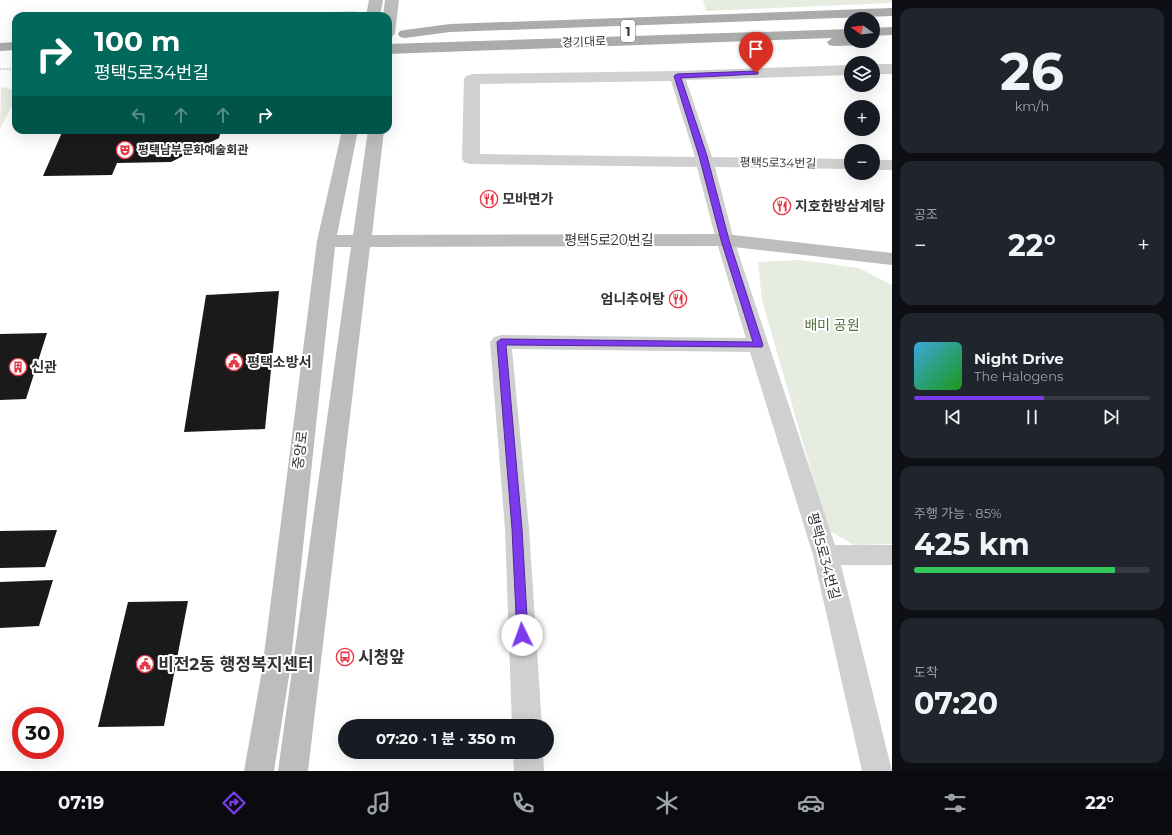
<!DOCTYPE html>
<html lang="ko">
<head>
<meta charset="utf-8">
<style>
	body { margin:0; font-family:Montserrat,"Noto Sans KR",sans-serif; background:#20242c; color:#f1f3f6; height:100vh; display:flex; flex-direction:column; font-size:15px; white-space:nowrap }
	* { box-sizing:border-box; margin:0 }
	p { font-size:13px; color:#9ea1a6 }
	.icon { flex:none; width:22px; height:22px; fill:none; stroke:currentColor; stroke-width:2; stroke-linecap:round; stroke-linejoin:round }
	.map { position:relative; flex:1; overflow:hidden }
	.side { display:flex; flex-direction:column; gap:8px; padding:8px; background:#0d0f14; width:280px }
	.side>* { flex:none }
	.guide { position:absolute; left:12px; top:12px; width:380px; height:122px; border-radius:12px; box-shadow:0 4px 16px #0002; background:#00695c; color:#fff; overflow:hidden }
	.needle { width:26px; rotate:284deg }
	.buttons { position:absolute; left:844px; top:12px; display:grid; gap:8px }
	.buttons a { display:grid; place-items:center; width:36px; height:36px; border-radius:50%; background:#171b24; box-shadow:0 4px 16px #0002; font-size:20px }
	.speed { position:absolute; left:12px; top:707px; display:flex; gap:8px; font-size:20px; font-weight:700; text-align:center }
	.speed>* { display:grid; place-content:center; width:52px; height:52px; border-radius:50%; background:#171b24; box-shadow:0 4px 16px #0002; line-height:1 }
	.speed .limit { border:6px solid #d22; background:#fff; color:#111 }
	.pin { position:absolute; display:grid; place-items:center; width:34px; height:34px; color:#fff; margin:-41px -17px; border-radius:50% 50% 50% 0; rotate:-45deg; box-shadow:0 0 4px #0007 }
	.pin .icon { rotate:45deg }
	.me { position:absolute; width:44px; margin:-22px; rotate:357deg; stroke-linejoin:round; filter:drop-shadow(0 0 3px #0008) }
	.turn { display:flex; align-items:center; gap:14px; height:84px; padding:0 16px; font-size:18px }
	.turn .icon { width:52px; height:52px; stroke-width:2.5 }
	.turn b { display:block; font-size:28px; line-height:34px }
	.lanes { display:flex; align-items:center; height:38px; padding:0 16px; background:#0003; justify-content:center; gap:20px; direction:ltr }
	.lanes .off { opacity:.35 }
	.big { font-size:30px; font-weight:700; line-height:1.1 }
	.side .widget { flex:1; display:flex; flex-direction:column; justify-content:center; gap:6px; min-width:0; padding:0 14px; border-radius:12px; background:#20242c }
	.side .dial { align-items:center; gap:0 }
	.dial b { font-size:52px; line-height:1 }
	.song { display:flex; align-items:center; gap:12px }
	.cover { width:48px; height:48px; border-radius:6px; background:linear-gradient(135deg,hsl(200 70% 55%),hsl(120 70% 35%)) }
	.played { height:4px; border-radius:2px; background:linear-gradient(90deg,#7c3aed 55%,#363941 55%) }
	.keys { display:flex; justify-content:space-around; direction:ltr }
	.heat { display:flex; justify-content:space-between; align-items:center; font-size:22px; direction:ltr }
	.charge { height:6px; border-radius:3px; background:linear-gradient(90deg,#34c759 85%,#363941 0) }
	.trip { position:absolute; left:338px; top:719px; width:216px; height:40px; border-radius:20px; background:#171b24; box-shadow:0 4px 16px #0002; font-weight:700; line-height:40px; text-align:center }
	.dock { display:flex; height:64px; justify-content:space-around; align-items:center; background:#090b0e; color:#9ea1a6 }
	.dock .icon { width:28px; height:28px }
	.dock .on { color:#7c3aed }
	.dock b { font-size:18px; color:#f1f3f6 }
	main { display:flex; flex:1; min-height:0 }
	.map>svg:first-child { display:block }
</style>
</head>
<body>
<main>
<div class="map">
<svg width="892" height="771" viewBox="0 0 892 771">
	<rect width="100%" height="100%" fill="#fff"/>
	<path fill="#e6ecdf" d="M703,0H892V3L706,11Z
		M357,11L353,16H225Z
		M1,87L11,89L15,93L16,97L0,129Z
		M800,260L859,268L892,285V544L854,545L828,530L762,300L758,262Z"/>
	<path fill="#1a1a1a" d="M63,130H221L219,138L171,162L117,163L112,175L43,176Z
		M279,291L265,429L184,432L206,295Z
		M47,333L26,399L0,400V334Z
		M57,530L45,567L0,568V531Z
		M53,580L39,626L0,628V582Z
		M188,601L164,726L98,727L128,602Z"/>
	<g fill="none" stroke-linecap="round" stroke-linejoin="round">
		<path stroke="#cdcdcd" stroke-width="2" stroke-dasharray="1.5 1.5" stroke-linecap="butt" d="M0,69H16"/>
		<path fill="#d0d0d0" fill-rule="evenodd" d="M873,64H892V74H873Z
			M851,65V75L686,80L712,157L851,159V169L715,167L734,240L835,545H892V565H841L892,771H862L813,555L750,352L512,349L529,529L542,726H512L505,529L490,342L494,337L501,335L746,338L716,240L697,167L471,164L465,163L462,159L464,79L466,76L472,74L677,71ZM671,81L695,157L480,154V84Z
			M873,160H892V170H873Z
			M513,752H543L544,771H514Z"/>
		<path fill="#bdbdbd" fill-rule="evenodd" d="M369,0H383L380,16H366Z
			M385,0H399L395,33L393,36L388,37V16H383Z
			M342,130H358L337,235H353L368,130H384L372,235L725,234L892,253V265L725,246L370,247L308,771H278L351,247H335L290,670L274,771H244L262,670L317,241Z"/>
		<path fill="#ababab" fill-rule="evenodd" d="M892,8V16L450,32L405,38L400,37L398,34L400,31L405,30L450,24Z
			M892,27V35L873,36V28Z
			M851,29V41H873V38L876,41L874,44L869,45L834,46L829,45L827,42L832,38L388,54V44Z
			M16,42V50L0,51V43Z"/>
	</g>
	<path fill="#7c3aed" stroke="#51269a" d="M756,71L758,72V74L681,78L707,156L729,240L763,345L762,347L506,345L522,529L528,635L526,638L522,640L518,638L517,635L512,529L497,342L501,339L753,342L721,240L699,156L674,76L677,74Z"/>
	<defs>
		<symbol id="theatre-ring" viewBox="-11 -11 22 22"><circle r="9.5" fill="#fff" stroke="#e63946" stroke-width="1.5"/><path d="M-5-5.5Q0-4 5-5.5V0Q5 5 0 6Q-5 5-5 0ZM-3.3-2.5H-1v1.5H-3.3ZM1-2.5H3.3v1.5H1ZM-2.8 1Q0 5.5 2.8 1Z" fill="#e63946"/></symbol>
		<symbol id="restaurant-ring" viewBox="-11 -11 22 22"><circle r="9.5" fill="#fff" stroke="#e63946" stroke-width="1.5"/><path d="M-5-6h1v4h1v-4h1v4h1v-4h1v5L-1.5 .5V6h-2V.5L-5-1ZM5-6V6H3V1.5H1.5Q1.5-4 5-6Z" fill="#e63946"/></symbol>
		<symbol id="civic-ring" viewBox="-11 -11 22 22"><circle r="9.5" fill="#fff" stroke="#e63946" stroke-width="1.5"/><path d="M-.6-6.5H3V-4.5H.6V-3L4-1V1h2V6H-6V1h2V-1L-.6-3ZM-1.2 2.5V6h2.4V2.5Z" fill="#e63946"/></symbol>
		<symbol id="building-ring" viewBox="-11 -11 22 22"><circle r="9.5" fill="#fff" stroke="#e63946" stroke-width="1.5"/><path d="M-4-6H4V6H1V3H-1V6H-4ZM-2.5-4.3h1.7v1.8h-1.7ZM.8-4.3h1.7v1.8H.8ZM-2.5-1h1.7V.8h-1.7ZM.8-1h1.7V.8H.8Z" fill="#e63946"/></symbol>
		<symbol id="bus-ring" viewBox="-11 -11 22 22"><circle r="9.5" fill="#fff" stroke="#e63946" stroke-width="1.5"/><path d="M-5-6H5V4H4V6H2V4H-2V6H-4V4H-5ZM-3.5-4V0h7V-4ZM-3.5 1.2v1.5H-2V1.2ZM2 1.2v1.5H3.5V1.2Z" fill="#e63946"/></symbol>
	</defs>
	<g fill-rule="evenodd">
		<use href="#theatre-ring" x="115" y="140" width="20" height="20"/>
		<use href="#restaurant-ring" x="479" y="189" width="20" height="20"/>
		<use href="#restaurant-ring" x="772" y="196" width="20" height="20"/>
		<use href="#restaurant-ring" x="668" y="289" width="20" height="20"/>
		<use href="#civic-ring" x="224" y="352" width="20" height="20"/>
		<use href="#building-ring" x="8" y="357" width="20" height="20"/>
		<use href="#bus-ring" x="335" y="647" width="20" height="20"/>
		<use href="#civic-ring" x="135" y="654" width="20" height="20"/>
	</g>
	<g text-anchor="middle" stroke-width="4" stroke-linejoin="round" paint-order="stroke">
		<g font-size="12" fill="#333" stroke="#fff">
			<text transform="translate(584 42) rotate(-2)" y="4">경기대로</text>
			<text transform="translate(778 163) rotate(1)" y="4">평택5로34번길</text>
		</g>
		<g font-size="12" font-weight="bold" fill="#333" stroke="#fff" text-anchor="start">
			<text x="138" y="154">평택남부문화예술회관</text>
		</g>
		<rect fill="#fff" stroke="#707070" stroke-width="1" x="621" y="20" width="14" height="22" rx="3"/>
		<g font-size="13" font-weight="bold" fill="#333">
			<text x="628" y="36">1</text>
		</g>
		<g font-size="14" font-weight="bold" fill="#333" stroke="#fff" text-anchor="start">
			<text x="502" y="204">모바면가</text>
			<text x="795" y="211">지호한방삼계탕</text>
			<text x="665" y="304" text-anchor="end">엄니추어탕</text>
			<text x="247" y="367">평택소방서</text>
			<text x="31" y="372">신관</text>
		</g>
		<g font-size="14" fill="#333" stroke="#fff">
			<text x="609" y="245">평택5로20번길</text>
			<text transform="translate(300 450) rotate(-83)" y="5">중앙로</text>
			<text transform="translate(824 556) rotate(75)" y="5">평택5로34번길</text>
		</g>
		<g font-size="14" fill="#56703f" stroke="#fff">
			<text x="832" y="330">배미 공원</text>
		</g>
		<g font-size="17" font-weight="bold" fill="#333" stroke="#fff" text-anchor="start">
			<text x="358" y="663">시청앞</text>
			<text x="158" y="670">비전2동 행정복지센터</text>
		</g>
	</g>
</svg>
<div class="buttons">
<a><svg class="needle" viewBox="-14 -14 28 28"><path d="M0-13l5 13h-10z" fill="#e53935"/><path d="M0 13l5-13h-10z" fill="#9ea1a6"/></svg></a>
<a><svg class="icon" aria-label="layers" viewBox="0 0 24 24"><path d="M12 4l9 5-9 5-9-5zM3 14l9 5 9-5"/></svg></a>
<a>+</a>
<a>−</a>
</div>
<div class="speed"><div class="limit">30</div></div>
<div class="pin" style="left:756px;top:73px;background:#d93025"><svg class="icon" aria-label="arrive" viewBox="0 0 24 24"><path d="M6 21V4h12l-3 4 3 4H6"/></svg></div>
<svg class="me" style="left:522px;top:635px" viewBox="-20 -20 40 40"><circle r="19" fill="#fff"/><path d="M0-13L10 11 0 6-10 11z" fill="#7c3aed"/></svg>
<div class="trip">07:20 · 1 분 · 350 m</div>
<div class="guide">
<div class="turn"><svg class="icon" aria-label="right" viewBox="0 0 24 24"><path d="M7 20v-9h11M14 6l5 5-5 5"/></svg><div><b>100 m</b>평택5로34번길</div></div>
<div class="lanes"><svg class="icon off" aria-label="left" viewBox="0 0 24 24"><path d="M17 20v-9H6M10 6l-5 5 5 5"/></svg><svg class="icon off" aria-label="ahead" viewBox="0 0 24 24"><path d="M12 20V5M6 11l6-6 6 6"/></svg><svg class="icon off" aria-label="ahead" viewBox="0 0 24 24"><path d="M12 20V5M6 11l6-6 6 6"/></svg><svg class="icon" aria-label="right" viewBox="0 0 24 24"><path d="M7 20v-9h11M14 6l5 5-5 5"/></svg></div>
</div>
</div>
<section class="side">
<div class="widget dial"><b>26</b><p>km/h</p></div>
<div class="widget"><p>공조</p>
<div class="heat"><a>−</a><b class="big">22°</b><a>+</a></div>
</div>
<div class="widget">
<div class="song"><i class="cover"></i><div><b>Night Drive</b><p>The Halogens</p></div></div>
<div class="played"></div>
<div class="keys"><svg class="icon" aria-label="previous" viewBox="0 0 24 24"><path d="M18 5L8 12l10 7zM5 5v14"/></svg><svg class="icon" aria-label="pause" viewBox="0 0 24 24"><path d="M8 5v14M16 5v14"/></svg><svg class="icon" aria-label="next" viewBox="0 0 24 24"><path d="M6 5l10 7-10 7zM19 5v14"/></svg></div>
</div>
<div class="widget"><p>주행 가능 · 85%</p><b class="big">425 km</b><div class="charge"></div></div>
<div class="widget"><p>도착</p><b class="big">07:20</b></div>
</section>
</main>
<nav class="dock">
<b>07:19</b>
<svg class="icon on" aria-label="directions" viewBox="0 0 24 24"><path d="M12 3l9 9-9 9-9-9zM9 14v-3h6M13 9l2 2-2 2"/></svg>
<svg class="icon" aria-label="music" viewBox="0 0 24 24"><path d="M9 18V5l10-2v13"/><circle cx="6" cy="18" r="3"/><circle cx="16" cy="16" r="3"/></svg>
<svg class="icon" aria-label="phone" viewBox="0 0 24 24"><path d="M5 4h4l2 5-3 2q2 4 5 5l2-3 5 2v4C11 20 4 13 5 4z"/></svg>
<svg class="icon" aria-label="climate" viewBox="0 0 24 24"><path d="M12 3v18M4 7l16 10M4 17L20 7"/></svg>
<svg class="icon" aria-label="car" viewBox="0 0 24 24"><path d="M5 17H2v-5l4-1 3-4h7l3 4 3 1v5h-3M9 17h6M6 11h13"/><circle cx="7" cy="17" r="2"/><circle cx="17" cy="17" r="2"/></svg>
<svg class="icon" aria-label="filters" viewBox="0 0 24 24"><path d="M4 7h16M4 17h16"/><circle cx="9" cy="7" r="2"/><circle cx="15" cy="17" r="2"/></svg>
<b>22°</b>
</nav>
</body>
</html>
